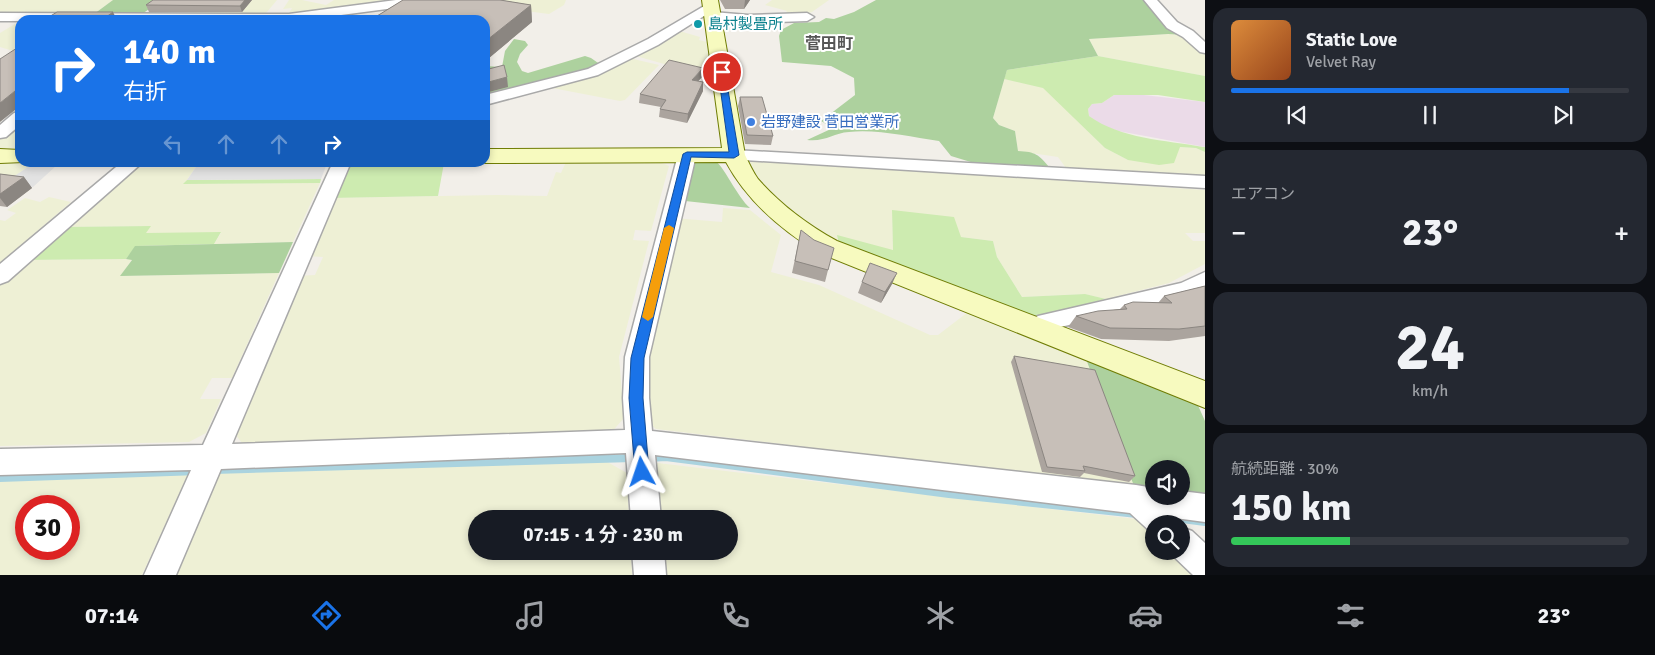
<!DOCTYPE html>
<html lang="ja">
<head>
<meta charset="utf-8">
<style>
	body { margin:0; font-family:Signika,"Noto Sans JP",sans-serif; background:#242831; color:#f1f3f6; height:100vh; display:flex; flex-direction:column; font-size:19px; white-space:nowrap }
	* { box-sizing:border-box; margin:0 }
	p { font-size:16px; color:#9ea1a6 }
	.icon { flex:none; width:28px; height:28px; fill:none; stroke:currentColor; stroke-width:2; stroke-linecap:round; stroke-linejoin:round }
	.map { position:relative; flex:1; overflow:hidden }
	.drawer { display:flex; flex-direction:column; gap:8px; padding:8px; background:#0d0f14; width:450px }
	.drawer>* { flex:none }
	.hud { position:absolute; left:15px; top:15px; width:475px; height:152px; border-radius:15px; box-shadow:0 2px 8px #0003; background:#1a73e8; color:#fff; overflow:hidden }
	.controls { position:absolute; left:1145px; top:460px; display:grid; gap:10px }
	.controls a { display:grid; place-items:center; width:45px; height:45px; border-radius:50%; background:#171b24; box-shadow:0 2px 8px #0003; font-size:25px }
	.speed { position:absolute; left:15px; top:495px; display:flex; gap:10px; font-size:25px; font-weight:700; text-align:center }
	.speed>* { display:grid; place-content:center; width:65px; height:65px; border-radius:50%; background:#171b24; box-shadow:0 2px 8px #0003; line-height:1 }
	.speed .limit { border:8px solid #d22; background:#fff; color:#111 }
	.pin { position:absolute; display:grid; place-items:center; width:42px; height:42px; color:#fff; margin:-21px; border:2px solid #fff; border-radius:50%; box-shadow:0 1px 5px #0007 }
	.me { position:absolute; width:55px; margin:-28px; rotate:355deg; stroke-linejoin:round; filter:drop-shadow(0 0 4px #0008) }
	.turn { display:flex; align-items:center; gap:18px; height:105px; padding:0 25px; font-size:22px }
	.turn .icon { width:65px; height:65px; stroke-width:2.5 }
	.turn b { display:block; font-size:35px; line-height:42px }
	.lanes { display:flex; align-items:center; height:48px; padding:0 25px; background:#0003; justify-content:center; gap:25px; direction:ltr }
	.lanes .off { opacity:.35 }
	.big { font-size:38px; font-weight:700; line-height:1.1 }
	.drawer .widget { flex:1; display:flex; flex-direction:column; justify-content:center; gap:8px; min-width:0; padding:0 18px; border-radius:15px; background:#242831 }
	.drawer .dial { align-items:center; gap:0 }
	.dial b { font-size:65px; line-height:1 }
	.song { display:flex; align-items:center; gap:15px }
	.cover { width:60px; height:60px; border-radius:8px; background:linear-gradient(135deg,hsl(30 70% 55%),hsl(20 70% 35%)) }
	.played { height:5px; border-radius:2px; background:linear-gradient(90deg,#1a73e8 85%,#363941 85%) }
	.keys { display:flex; justify-content:space-around; direction:ltr }
	.heat { display:flex; justify-content:space-between; align-items:center; font-size:28px; direction:ltr }
	.charge { height:8px; border-radius:4px; background:linear-gradient(90deg,#34c759 30%,#363941 0) }
	.trip { position:absolute; left:468px; top:510px; width:270px; height:50px; border-radius:25px; background:#171b24; box-shadow:0 2px 8px #0003; font-weight:700; line-height:50px; text-align:center }
	.tab-bar { display:flex; height:80px; justify-content:space-around; align-items:center; background:#090b0e; color:#9ea1a6 }
	.tab-bar .icon { width:35px; height:35px }
	.tab-bar .active { color:#1a73e8 }
	.tab-bar b { font-size:22px; color:#f1f3f6 }
	main { display:flex; flex:1; min-height:0 }
	.map>svg:first-child { display:block }
</style>
</head>
<body>
<main>
<div class="map">
<svg width="1205" height="575" viewBox="0 0 1205 575">
	<rect width="100%" height="100%" fill="#f2efe9"/>
	<path fill="#ebdbe8" d="M1135,94L1205,102V147L1118,131L1101,125L1089,116L1088,109L1092,104L1102,103L1114,95Z"/>
	<path fill="#eef0d5" fill-rule="evenodd" d="M0,0H113L94,14H0Z
		M204,0H277L267,12L260,15H188Z
		M289,0H302L326,5L334,0H411L287,17L292,8L283,9Z
		M505,0H566L564,5L549,14L494,7Z
		M772,0H829L812,12L796,16H784L787,11L765,5Z
		M15,24H20V53L0,47V33Z
		M676,30L700,37L699,40L707,42L710,77L636,56Z
		M1168,34L1185,35L1205,51V76L1098,56L1089,39Z
		M629,58L659,65L625,100L620,101L547,87Z
		M1004,79L1043,87L1105,148L1128,160L1179,147L1196,148L1205,152V178L1066,168L1058,157L1018,151L1015,131L999,125L993,118Z
		M20,119V152L0,151V136Z
		M742,159L964,172L969,174L1205,190V233H1185L1193,241H1205V264L1169,283L1106,299L1084,294L1022,297L997,257L993,241L961,237L892,211L893,250L839,244L769,197Z
		M657,161L669,166L651,231L635,230L633,240L649,241L619,357L624,418L609,435L242,443L231,429L297,276L315,275L323,257L306,256L330,198L497,195L547,196L556,172L561,173L566,162Z
		M0,162L34,163L0,186Z
		M196,167L184,184L320,183L293,242L214,244L221,233H145L150,226L60,227L131,168Z
		M49,197L71,202L0,263V220L5,221L16,213L7,210L25,198L40,202Z
		M723,208L750,210L781,235L771,272L819,285L930,335H938L968,312L1086,359L1134,486L656,429L644,419L643,358L674,218L722,222Z
		M132,259L121,276L279,273L232,378H212L200,399H221L206,433L189,442L0,446V279L22,260Z
		M584,449L627,473L629,519H476V551H631L632,575H162L207,469Z
		M649,462L1136,519L1154,537V551H1169L1193,575H659L657,551H729V519H654Z
		M189,472L142,575H0V479ZM69,506V549H26V506Z"/>
	<path fill="#cdebb0" d="M1098,56L1205,76V102L1158,95H1114L1102,103L1092,104L1088,109L1089,116C1121,139 1165,140 1203,147H1205V152L1196,148L1180,147L1174,163L1159,165L1128,160L1105,148L1043,88L1004,79L1007,70Z
		M350,163H444L438,196L330,198Z
		M321,179L320,183L183,184L187,180Z
		M892,210L954,217L961,237L993,241L997,257L1022,297L1085,294L1106,299L1028,318L839,244L837,235L893,250Z
		M151,226L146,233L221,232L214,244L136,246L126,259L22,260L60,227Z"/>
	<path fill="#add19e" d="M113,0H162L142,14H94Z
		M876,0H1144L1166,24L1185,35L1168,34L1089,39L1098,56L1007,70L993,118L999,125L1015,131L1018,151C1036,152 1038,154 1050,168L974,163L951,156L939,141C909,137 878,129 849,132C833,133 826,142 807,140L833,128L821,121L855,95L854,78L831,66L782,62L779,36L781,30L794,23L819,22L826,18L834,19L854,12Z
		M514,39L525,41L528,45L520,54L517,62L522,71L528,73L585,56L591,58L601,65L585,72L485,97V66L502,67L505,51Z
		M687,161C695,161 706,159 715,161C722,163 738,198 750,208L676,200Z
		M293,242L279,273L120,276L132,260L126,259L135,246Z
		M1086,359L1196,401L1205,421V493L1181,491V469H1154V488L1134,486Z"/>
	<path fill="#e2e2e2" d="M34,163L57,165L33,187L4,183Z
		M321,163L326,166L321,179L187,180L196,167Z"/>
	<g fill="none" stroke-linecap="round" stroke-linejoin="round">
		<path stroke="#aad3df" stroke-width="8" d="M648,458L666,457L949,494L1137,514
			M214,470L633,458
			M0,478L199,471
			M1167,517L1205,522"/>
		<defs>
			<path id="street" d="M396,0H431L425,4L303,20L0,21V13L289,14Z
				M1144,0H1157L1177,22L1193,31L1205,42V53L1200,52L1183,37L1167,28Z
				M711,2L715,3L717,6L715,9L658,45L598,75L485,105V95L588,69L648,39Z
				M713,12L748,15L807,13L814,17L807,21L748,23L708,19L706,16L708,13Z
				M20,112V125L6,137L0,138V125L14,113Z
				M687,150L693,151L696,155L649,357V398L652,431L1136,485L1154,488V496H1181V491L1205,494V522L1175,518L1177,524H1154V535L1130,513L655,455L661,519H631L626,453L221,469L176,575H144L191,470L0,475V449L203,445L333,162H351L232,444L625,430L623,398L625,357L678,155L681,151Z
				M734,150L1205,176V188L728,159L725,155L728,151Z
				M122,162H143L8,281L0,284V264Z
				M1205,272V289L1195,295L1052,329L1034,337L1026,334L1022,328L1026,322L1038,316L1181,283Z
				M1181,527L1192,531L1205,543V575H1193L1170,553L1169,551H1181Z
				M632,551H664L666,575H634Z"/>
			<path id="secondary" d="M702,0H718L745,155C749,163 753,172 758,179C780,204 808,225 837,241L1205,381V408L819,253C781,230 747,201 726,162L485,163V149L722,148Z
				M0,149L20,150V162H24L0,163Z"/>
		</defs>
		<use href="#street" stroke="#a9a9a9" stroke-width="3"/>
		<use href="#secondary" stroke="#707d05" stroke-width="2"/>
		<use href="#street" fill="#fff" fill-rule="evenodd"/>
		<use href="#secondary" fill="#f7fabf" fill-rule="evenodd"/>
	</g>
	<path fill="#aba49e" d="M153,0H252L242,12H149L146,5Z
		M403,0H500L531,5L532,22L489,58L485,57V20H378L377,16Z
		M720,0H750L744,9H725Z
		M702,77L698,81L703,91L687,123L659,117L660,109L661,107L639,103L640,94Z
		M740,97L773,136L771,145L745,144L738,106Z
		M0,174L24,177L32,188L7,207L0,206Z
		M801,230L828,270L825,282L792,273Z
		M862,282L892,284L881,303L858,293Z
		M1205,286V336L1169,341L1101,339L1068,327L1076,316L1120,309L1124,305L1158,303L1164,296Z
		M1014,356L1135,476L1129,482L1084,473L1080,477L1042,472L1011,362Z"/>
	<path fill="#8b8681" d="M245,0H252L242,12L240,6Z
		M745,0H750L744,9Z
		M531,5L532,22L489,58L487,40Z
		M113,12L117,20H102Z
		M703,68L702,77L691,89L692,80Z
		M507,77L508,87L485,93V83Z
		M703,82V91L687,123L688,114Z
		M20,87V106L0,122V103Z
		M24,177L32,188L7,207L0,198V194Z
		M897,273L892,284L881,303L885,292Z"/>
	<path fill="#c7bfb8" stroke="#8b8681" d="M153,0H245L240,6L146,5Z
		M403,0H500L531,5L487,40H485V20H400L377,16Z
		M57,12H113L102,20H44Z
		M20,46V87L0,103V59Z
		M669,60L703,68L692,80L703,82L688,114L660,109L666,100L640,94Z
		M504,65L507,77L485,83V70Z
		M740,97H762L773,136L747,135Z
		M0,174L24,177L0,194Z
		M801,230L814,240L834,248L828,270L795,261Z
		M870,263L897,273L885,292L862,282Z
		M1205,286V326L1179,329L1110,328L1076,316L1098,311L1127,309L1124,305L1133,302L1172,303L1164,296Z
		M1014,356L1095,370L1135,476L1083,466L1085,471L1047,467Z"/>
	<path fill="#1a73e8" stroke="#114b97" d="M722,69L725,72L739,155L734,158L691,157L644,358L643,398L649,472L647,477L642,479L637,477L635,472L629,398L631,358L683,154L687,152H729L718,72Z"/>
	<path fill="#f59e0b" d="M669,225L674,228L653,317L648,321L642,317L664,228Z"/>
	<circle fill="#0f9aa8" stroke="#fff" stroke-width="2" cx="698" cy="24" r="5"/>
	<circle fill="#3f7fe0" stroke="#fff" stroke-width="2" cx="751" cy="122" r="5"/>
	<g text-anchor="middle" stroke-width="4" stroke-linejoin="round" paint-order="stroke">
		<g font-size="15" fill="#0d838f" stroke="#fff" text-anchor="start">
			<text x="708" y="29">島村製畳所</text>
		</g>
		<g font-size="15" fill="#366cbe" stroke="#fff" text-anchor="start">
			<text x="761" y="127">岩野建設 菅田営業所</text>
		</g>
		<g font-size="16" font-weight="bold" fill="#555" stroke="#fff">
			<text x="829" y="49">菅田町</text>
		</g>
	</g>
</svg>
<div class="controls">
<a><svg class="icon" aria-label="sound" viewBox="0 0 24 24"><path d="M4 9h4l5-4v14l-5-4H4zM17 9q2 3 0 6"/></svg></a>
<a><svg class="icon" aria-label="search" viewBox="0 0 24 24"><circle cx="10" cy="10" r="6"/><path d="M15 15l6 6"/></svg></a>
</div>
<div class="speed"><div class="limit">30</div></div>
<div class="pin" style="left:722px;top:72px;background:#d93025"><svg class="icon" aria-label="arrive" viewBox="0 0 24 24"><path d="M6 21V4h12l-3 4 3 4H6"/></svg></div>
<svg class="me" style="left:642px;top:472px" viewBox="-20 -20 40 40"><path d="M0-17L14 15 0 8-14 15z" fill="#1a73e8" stroke="#fff" stroke-width="4"/></svg>
<div class="trip">07:15 · 1 分 · 230 m</div>
<div class="hud">
<div class="turn"><svg class="icon" aria-label="right" viewBox="0 0 24 24"><path d="M7 20v-9h11M14 6l5 5-5 5"/></svg><div><b>140 m</b>右折</div></div>
<div class="lanes"><svg class="icon off" aria-label="left" viewBox="0 0 24 24"><path d="M17 20v-9H6M10 6l-5 5 5 5"/></svg><svg class="icon off" aria-label="ahead" viewBox="0 0 24 24"><path d="M12 20V5M6 11l6-6 6 6"/></svg><svg class="icon off" aria-label="ahead" viewBox="0 0 24 24"><path d="M12 20V5M6 11l6-6 6 6"/></svg><svg class="icon" aria-label="right" viewBox="0 0 24 24"><path d="M7 20v-9h11M14 6l5 5-5 5"/></svg></div>
</div>
</div>
<section class="drawer">
<div class="widget">
<div class="song"><i class="cover"></i><div><b>Static Love</b><p>Velvet Ray</p></div></div>
<div class="played"></div>
<div class="keys"><svg class="icon" aria-label="previous" viewBox="0 0 24 24"><path d="M18 5L8 12l10 7zM5 5v14"/></svg><svg class="icon" aria-label="pause" viewBox="0 0 24 24"><path d="M8 5v14M16 5v14"/></svg><svg class="icon" aria-label="next" viewBox="0 0 24 24"><path d="M6 5l10 7-10 7zM19 5v14"/></svg></div>
</div>
<div class="widget"><p>エアコン</p>
<div class="heat"><a>−</a><b class="big">23°</b><a>+</a></div>
</div>
<div class="widget dial"><b>24</b><p>km/h</p></div>
<div class="widget"><p>航続距離 · 30%</p><b class="big">150 km</b><div class="charge"></div></div>
</section>
</main>
<nav class="tab-bar">
<b>07:14</b>
<svg class="icon active" aria-label="directions" viewBox="0 0 24 24"><path d="M12 3l9 9-9 9-9-9zM9 14v-3h6M13 9l2 2-2 2"/></svg>
<svg class="icon" aria-label="music" viewBox="0 0 24 24"><path d="M9 18V5l10-2v13"/><circle cx="6" cy="18" r="3"/><circle cx="16" cy="16" r="3"/></svg>
<svg class="icon" aria-label="phone" viewBox="0 0 24 24"><path d="M5 4h4l2 5-3 2q2 4 5 5l2-3 5 2v4C11 20 4 13 5 4z"/></svg>
<svg class="icon" aria-label="climate" viewBox="0 0 24 24"><path d="M12 3v18M4 7l16 10M4 17L20 7"/></svg>
<svg class="icon" aria-label="car" viewBox="0 0 24 24"><path d="M5 17H2v-5l4-1 3-4h7l3 4 3 1v5h-3M9 17h6M6 11h13"/><circle cx="7" cy="17" r="2"/><circle cx="17" cy="17" r="2"/></svg>
<svg class="icon" aria-label="filters" viewBox="0 0 24 24"><path d="M4 7h16M4 17h16"/><circle cx="9" cy="7" r="2"/><circle cx="15" cy="17" r="2"/></svg>
<b>23°</b>
</nav>
</body>
</html>
